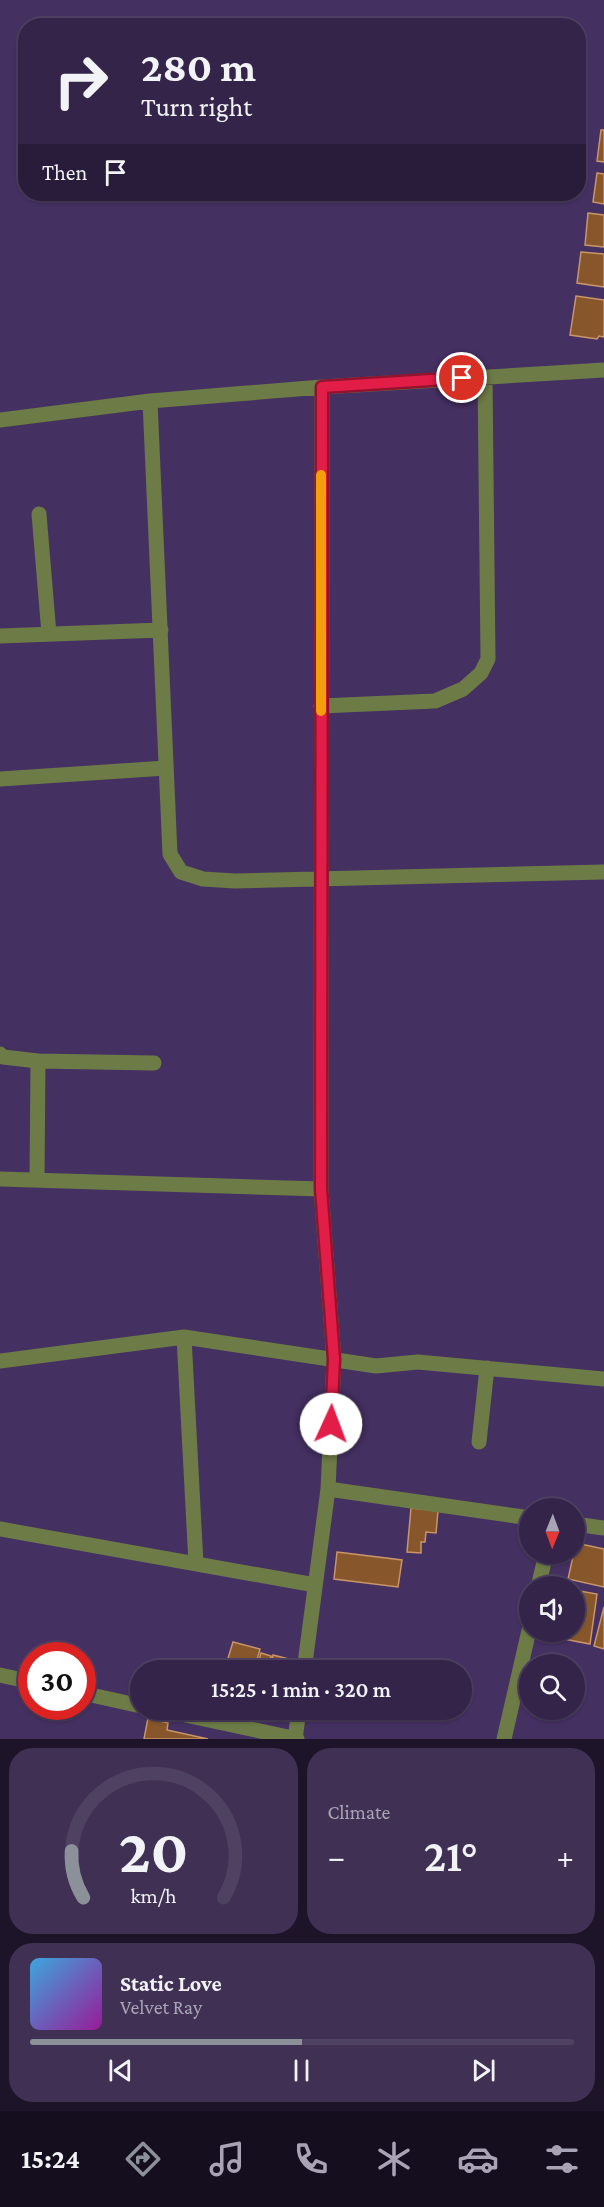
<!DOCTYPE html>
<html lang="en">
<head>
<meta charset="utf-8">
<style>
	body { margin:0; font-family:"Crimson Pro",serif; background:#3f3054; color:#f1f3f6; height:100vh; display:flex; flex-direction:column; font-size:22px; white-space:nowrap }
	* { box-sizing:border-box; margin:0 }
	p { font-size:20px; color:#a9a4b5 }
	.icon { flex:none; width:33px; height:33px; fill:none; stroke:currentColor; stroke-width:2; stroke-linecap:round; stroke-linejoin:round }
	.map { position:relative; height:1739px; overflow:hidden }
	.sheet { display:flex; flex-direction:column; gap:9px; padding:9px; background:#1d1429; flex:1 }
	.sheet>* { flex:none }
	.guide { position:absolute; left:18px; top:18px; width:568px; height:183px; border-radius:24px; box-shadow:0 2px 4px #0004,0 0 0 2px #4e4162; background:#34244a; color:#f1f3f6; overflow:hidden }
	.needle { width:39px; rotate:181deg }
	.tools { position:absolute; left:519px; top:1498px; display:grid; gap:12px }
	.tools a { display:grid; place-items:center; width:66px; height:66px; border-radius:50%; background:#34244a; box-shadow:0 2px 4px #0004,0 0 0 2px #4e4162; font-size:30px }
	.speed { position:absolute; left:18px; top:1642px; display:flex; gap:12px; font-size:30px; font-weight:700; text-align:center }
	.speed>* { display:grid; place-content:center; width:78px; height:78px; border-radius:50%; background:#34244a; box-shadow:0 2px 4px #0004,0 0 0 2px #4e4162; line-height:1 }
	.speed .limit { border:9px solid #d22; background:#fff; color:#111 }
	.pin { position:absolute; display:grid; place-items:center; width:51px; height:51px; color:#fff; margin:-26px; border:3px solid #fff; border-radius:50%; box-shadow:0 2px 6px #0007 }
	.me { position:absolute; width:66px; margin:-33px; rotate:2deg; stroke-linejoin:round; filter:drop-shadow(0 0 4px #0008) }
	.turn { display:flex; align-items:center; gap:21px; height:126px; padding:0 24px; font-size:27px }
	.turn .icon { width:78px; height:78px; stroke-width:2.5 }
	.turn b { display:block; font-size:42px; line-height:51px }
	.then { display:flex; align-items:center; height:57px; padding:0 24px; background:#0003; gap:12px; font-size:22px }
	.big { font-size:45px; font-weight:600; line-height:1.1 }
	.sheet .tile { flex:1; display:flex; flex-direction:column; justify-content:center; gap:9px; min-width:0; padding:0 21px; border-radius:24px; background:#3f3054 }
	.sheet .dial { align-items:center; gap:0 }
	.dial svg { height:156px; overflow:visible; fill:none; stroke:#4e4162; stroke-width:7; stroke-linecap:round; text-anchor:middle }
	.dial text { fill:#f1f3f6; stroke:none }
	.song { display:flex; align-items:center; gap:18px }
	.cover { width:72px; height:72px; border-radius:9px; background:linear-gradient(135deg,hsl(200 70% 55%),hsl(300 70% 35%)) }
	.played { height:6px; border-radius:3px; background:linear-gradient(90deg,#8c9099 50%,#4e4162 50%) }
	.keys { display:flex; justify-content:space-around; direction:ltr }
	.heat { display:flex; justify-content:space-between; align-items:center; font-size:33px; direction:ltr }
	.sheet .tiles { flex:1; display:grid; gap:9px; grid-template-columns:1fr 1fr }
	.tile:last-child { grid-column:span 2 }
	.trip { position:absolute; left:130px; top:1660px; width:342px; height:60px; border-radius:30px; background:#34244a; box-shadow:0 2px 4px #0004,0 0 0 2px #4e4162; font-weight:600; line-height:60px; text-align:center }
	.dock { display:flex; height:96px; justify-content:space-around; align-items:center; background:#150e1e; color:#a9a4b5 }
	.dock .icon { width:42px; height:42px }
	.dock .selected { color:#8c9099 }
	.dock b { font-size:27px; color:#f1f3f6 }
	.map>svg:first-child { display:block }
</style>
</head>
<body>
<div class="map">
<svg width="604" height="1739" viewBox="0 0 604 1739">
	<rect width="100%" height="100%" fill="#453062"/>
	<path fill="#87572b" stroke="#c99569" stroke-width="1.5" d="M601,130H604V162L597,161Z
		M597,173L604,174V204L593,202Z
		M588,213L604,215V247L585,245Z
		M581,252L604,254V287L577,283Z
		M576,296L604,300V337L599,336L597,339L570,335Z
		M411,1508L438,1511L436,1533L426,1532L425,1542H421V1553L407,1552Z
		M576,1543L604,1549V1587L568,1579Z
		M337,1552L402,1560L398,1587L334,1579Z
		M574,1590L597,1594L590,1644L553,1637L554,1632H574Z
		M604,1607V1649L594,1646Z
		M233,1642L260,1649L254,1671H224Z
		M261,1653L271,1656L268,1671H256Z
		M273,1655L289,1659L286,1671H269Z
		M148,1718L168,1723L167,1730L208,1739H144Z"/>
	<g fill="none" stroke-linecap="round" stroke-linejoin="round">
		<path stroke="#6d7b46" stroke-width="15" d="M150,401L170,854L181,872L203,879L235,881L604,872
			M0,420L150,401L322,387L604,370
			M39,514L49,634
			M0,636L161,630
			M321,706L435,701L463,689L481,673L488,659L485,377
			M0,779L166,768
			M0,1054L3,1057L38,1061L154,1063
			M0,1179L321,1189
			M37,1180L38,1061
			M184,1337L196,1564
			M0,1361L184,1337L376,1366L418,1362L604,1379
			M479,1442L487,1368
			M328,1489L530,1518
			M574,1524L604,1528
			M0,1529L315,1585
			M538,1587L546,1554
			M304,1671L328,1489L334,1359L321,1189L322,387
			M0,1675L32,1682
			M82,1693L141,1706
			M162,1710L297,1739
			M295,1739L299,1710
			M504,1739L530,1626"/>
	</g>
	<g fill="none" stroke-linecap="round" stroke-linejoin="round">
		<defs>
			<path id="route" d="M331,1424L334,1359L321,1189L322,387L462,378"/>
		</defs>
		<use href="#route" stroke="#92132f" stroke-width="15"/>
		<use href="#route" stroke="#e11d48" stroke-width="10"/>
		<path stroke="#f59e0b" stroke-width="10" d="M321,711V475"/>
	</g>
</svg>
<div class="tools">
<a><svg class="needle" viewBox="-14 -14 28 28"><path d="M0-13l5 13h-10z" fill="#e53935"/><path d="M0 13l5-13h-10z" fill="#a9a4b5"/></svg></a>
<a><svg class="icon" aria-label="sound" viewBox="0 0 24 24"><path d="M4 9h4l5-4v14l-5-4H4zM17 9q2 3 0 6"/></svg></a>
<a><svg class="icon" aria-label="search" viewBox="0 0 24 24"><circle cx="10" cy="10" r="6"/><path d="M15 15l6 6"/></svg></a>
</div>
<div class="speed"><div class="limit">30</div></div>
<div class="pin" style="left:462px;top:378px;background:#d93025"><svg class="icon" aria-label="arrive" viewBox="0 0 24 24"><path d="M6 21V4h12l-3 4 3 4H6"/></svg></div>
<svg class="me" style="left:331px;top:1424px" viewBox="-20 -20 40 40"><circle r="19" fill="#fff"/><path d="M0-13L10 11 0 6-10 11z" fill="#e11d48"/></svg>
<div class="trip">15:25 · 1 min · 320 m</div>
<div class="guide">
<div class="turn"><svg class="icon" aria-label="right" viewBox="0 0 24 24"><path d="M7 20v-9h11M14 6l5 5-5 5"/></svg><div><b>280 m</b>Turn right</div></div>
<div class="then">Then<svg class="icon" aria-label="arrive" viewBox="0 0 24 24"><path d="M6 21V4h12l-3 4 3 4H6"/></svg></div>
</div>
</div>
<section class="sheet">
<div class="tiles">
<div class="tile dial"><svg viewBox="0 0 100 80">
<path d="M14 69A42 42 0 1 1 86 69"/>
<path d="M14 69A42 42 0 0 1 8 45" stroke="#8c9099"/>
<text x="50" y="56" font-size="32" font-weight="700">20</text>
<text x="50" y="72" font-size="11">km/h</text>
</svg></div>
<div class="tile"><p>Climate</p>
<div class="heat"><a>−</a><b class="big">21°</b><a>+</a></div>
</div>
<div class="tile">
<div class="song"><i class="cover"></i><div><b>Static Love</b><p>Velvet Ray</p></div></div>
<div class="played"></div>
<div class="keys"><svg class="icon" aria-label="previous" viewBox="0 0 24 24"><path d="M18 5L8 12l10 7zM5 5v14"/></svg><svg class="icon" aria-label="pause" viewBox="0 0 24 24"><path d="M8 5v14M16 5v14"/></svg><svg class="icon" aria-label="next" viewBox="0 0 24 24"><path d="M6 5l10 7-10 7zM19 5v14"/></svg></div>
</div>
</div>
</section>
<nav class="dock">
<b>15:24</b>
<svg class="icon selected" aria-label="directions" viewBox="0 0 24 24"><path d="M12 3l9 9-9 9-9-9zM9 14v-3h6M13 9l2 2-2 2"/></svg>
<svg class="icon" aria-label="music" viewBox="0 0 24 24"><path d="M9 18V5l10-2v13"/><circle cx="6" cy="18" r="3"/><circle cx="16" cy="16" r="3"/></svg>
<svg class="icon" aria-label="phone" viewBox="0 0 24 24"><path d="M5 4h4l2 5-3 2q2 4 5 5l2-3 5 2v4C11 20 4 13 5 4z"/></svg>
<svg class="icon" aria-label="climate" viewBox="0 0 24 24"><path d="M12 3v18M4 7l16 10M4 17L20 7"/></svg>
<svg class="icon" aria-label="car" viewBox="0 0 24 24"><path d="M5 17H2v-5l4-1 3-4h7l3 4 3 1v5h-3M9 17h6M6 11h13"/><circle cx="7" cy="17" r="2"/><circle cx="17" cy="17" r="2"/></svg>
<svg class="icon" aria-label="filters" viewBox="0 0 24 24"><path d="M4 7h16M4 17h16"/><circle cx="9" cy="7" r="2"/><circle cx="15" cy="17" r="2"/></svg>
</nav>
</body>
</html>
